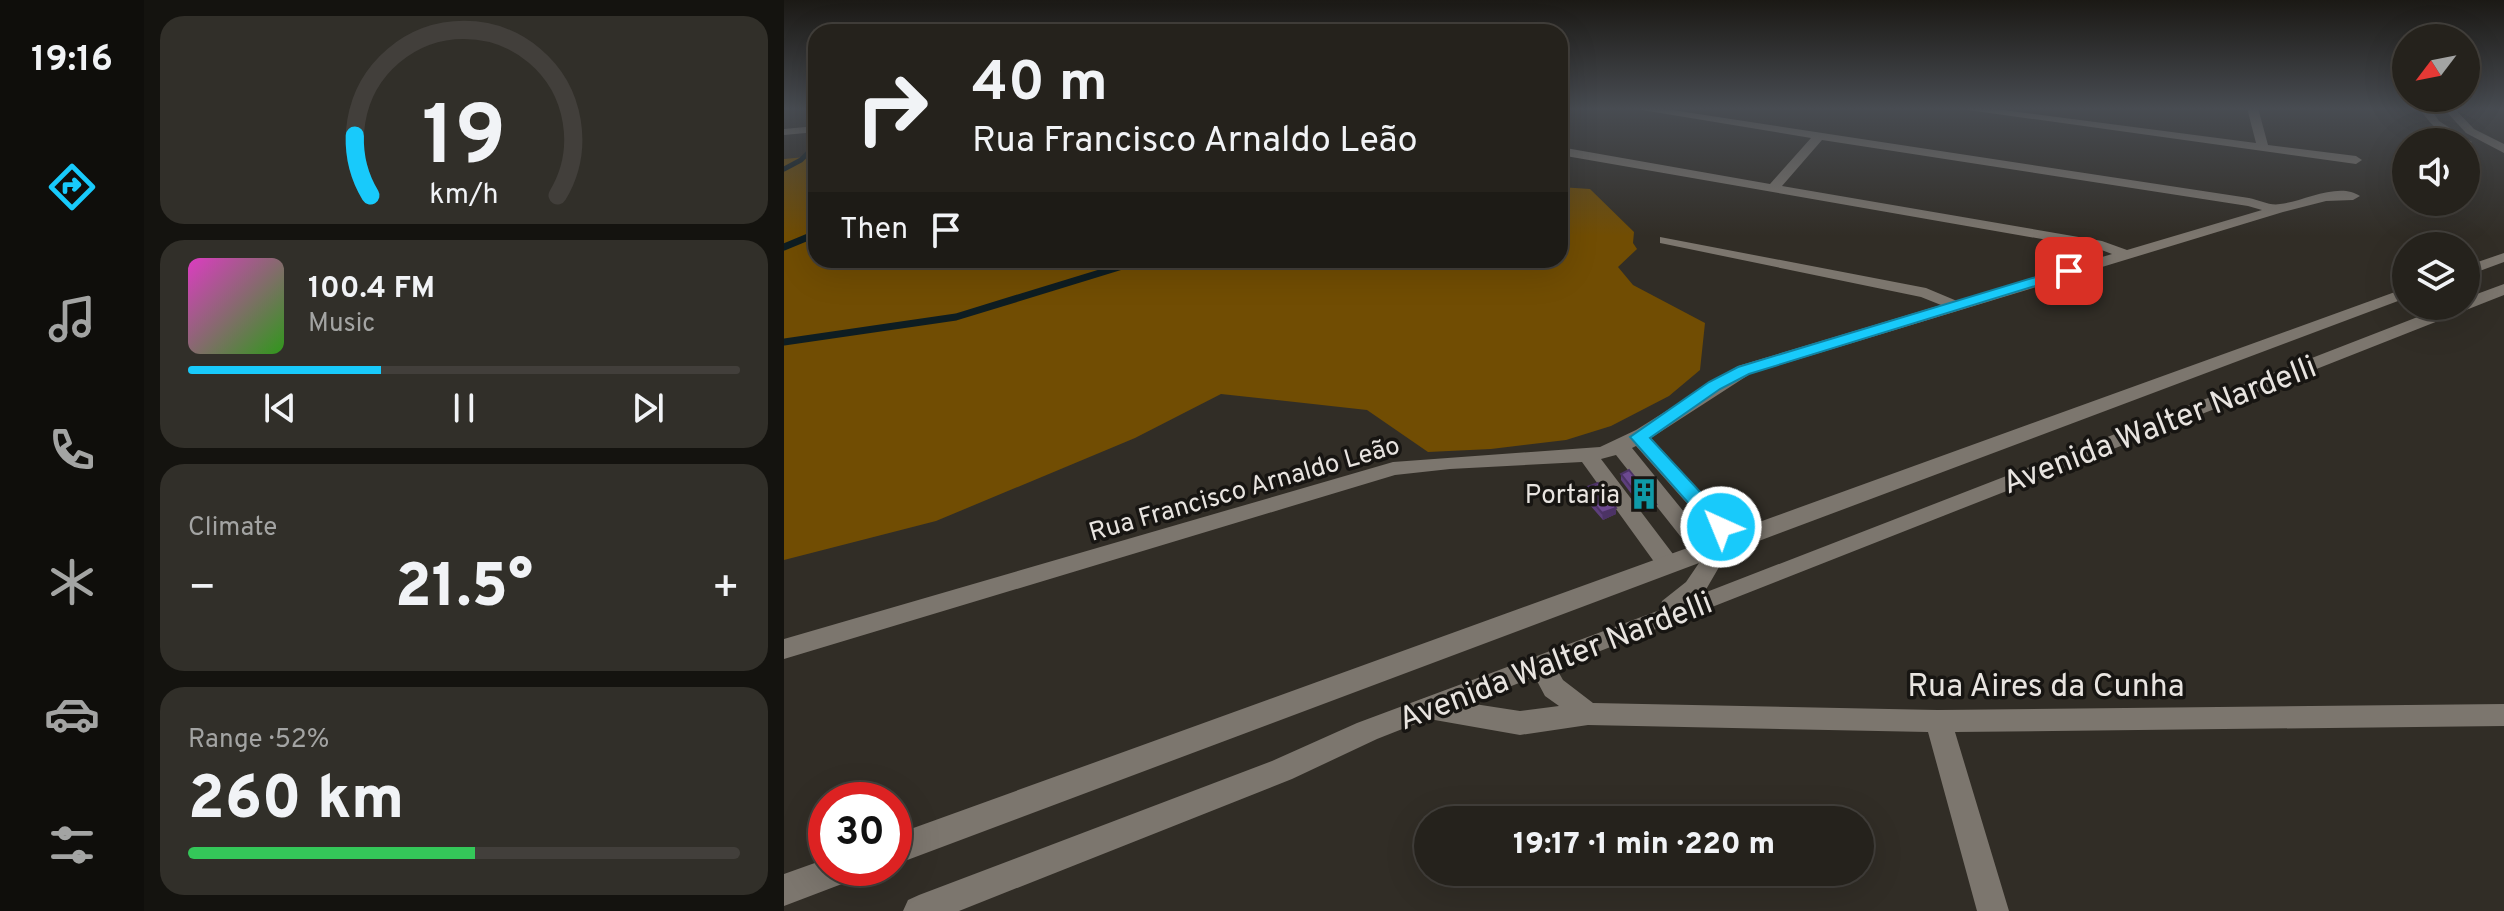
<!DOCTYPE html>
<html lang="en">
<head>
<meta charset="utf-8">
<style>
	body { margin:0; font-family:Overpass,sans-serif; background:#312f29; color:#f1f3f6; height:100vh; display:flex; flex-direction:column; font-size:30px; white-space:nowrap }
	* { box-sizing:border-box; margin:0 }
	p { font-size:26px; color:#a3a4a3 }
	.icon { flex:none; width:44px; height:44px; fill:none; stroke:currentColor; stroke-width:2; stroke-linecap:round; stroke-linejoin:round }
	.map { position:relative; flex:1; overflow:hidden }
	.panel { display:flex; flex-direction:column; gap:16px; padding:16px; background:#14130f; width:640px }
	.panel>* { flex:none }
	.guide { position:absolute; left:24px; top:24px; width:760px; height:244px; border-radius:24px; box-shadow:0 8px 32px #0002,0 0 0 2px #423f3b; background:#25221c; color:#f1f3f6; overflow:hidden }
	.needle { width:52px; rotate:238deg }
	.fabs { position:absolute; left:1608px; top:24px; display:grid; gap:16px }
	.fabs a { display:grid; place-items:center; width:88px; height:88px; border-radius:50%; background:#25221c; box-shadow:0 8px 32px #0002,0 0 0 2px #423f3b; font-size:40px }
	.speed { position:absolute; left:24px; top:782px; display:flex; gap:16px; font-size:40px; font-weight:700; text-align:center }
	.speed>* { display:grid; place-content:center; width:104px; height:104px; border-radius:50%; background:#25221c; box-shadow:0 8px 32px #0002,0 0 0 2px #423f3b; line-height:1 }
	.speed .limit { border:12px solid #d22; background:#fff; color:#111 }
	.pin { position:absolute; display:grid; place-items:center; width:68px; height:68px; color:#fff; margin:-34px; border-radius:16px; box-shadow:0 4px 12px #0006 }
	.me { position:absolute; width:88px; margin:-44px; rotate:316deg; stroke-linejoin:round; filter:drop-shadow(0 0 6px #0008) }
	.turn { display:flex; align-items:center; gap:28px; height:168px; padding:0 32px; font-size:36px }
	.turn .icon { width:104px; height:104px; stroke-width:2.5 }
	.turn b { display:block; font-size:56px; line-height:68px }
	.then { display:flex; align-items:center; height:76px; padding:0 32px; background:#0003; gap:16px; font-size:30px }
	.big { font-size:60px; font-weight:800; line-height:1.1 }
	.panel .tile { flex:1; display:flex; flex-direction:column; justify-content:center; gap:12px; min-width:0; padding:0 28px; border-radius:24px; background:#312f29 }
	.panel .dial { align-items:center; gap:0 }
	.dial svg { height:208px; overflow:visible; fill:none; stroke:#423f3b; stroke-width:7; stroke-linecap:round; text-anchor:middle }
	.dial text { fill:#f1f3f6; stroke:none }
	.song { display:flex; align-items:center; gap:24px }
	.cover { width:96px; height:96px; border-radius:12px; background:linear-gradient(135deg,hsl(310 70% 55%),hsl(110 70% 35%)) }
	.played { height:8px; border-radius:4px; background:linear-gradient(90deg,#18cafb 35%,#423f3b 35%) }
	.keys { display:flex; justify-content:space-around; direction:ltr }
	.heat { display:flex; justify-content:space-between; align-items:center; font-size:44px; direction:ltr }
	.charge { height:12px; border-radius:6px; background:linear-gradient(90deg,#34c759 52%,#423f3b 0) }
	.trip { position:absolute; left:630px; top:806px; width:460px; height:80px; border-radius:40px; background:#25221c; box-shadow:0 8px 32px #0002,0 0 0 2px #423f3b; font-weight:800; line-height:80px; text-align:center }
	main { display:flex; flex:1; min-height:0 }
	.dock { display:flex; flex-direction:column; width:144px; justify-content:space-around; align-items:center; background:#0f0e0b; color:#a3a4a3 }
	.dock .icon { width:56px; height:56px }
	.dock .selected { color:#18cafb }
	.dock b { font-size:36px; color:#f1f3f6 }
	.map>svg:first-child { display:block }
</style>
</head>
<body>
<main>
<nav class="dock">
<b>19:16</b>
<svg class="icon selected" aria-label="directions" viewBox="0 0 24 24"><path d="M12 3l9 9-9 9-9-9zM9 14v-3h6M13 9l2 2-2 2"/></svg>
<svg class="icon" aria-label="music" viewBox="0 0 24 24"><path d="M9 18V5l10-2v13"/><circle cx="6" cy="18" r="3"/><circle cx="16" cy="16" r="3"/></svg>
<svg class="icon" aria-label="phone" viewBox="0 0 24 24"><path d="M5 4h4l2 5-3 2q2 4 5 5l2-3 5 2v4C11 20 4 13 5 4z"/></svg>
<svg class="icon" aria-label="climate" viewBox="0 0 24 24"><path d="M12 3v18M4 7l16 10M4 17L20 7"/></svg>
<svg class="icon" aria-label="car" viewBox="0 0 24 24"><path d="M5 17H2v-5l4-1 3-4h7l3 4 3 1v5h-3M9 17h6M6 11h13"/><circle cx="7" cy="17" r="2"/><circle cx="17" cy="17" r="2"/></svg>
<svg class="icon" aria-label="filters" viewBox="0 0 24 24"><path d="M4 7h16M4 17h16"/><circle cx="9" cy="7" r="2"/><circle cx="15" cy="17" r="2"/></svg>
</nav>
<section class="panel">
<div class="tile dial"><svg viewBox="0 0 100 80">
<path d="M14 69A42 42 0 1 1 86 69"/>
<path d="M14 69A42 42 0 0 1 8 46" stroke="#18cafb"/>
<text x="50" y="56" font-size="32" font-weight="700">19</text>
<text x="50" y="72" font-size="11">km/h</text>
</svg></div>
<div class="tile">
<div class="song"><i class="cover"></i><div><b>100.4 FM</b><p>Music</p></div></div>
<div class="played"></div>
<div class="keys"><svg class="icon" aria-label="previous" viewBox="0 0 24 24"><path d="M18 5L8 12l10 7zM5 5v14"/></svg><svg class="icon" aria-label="pause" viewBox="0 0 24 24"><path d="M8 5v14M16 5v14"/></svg><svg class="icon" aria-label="next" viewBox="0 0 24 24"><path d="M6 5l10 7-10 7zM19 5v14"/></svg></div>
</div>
<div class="tile"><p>Climate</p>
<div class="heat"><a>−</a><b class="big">21.5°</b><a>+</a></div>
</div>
<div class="tile"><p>Range · 52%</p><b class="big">260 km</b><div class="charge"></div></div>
</section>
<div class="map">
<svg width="1720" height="911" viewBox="0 0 1720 911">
	<rect width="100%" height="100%" fill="#312d26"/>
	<path fill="#714d03" d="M32,156V260H776V187L806,189L850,232L849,243L853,249L834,267L849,285L921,323L916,370L885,396L827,426L782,440L707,449L644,452L583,410L437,394L351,438L152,521L0,560V159Z"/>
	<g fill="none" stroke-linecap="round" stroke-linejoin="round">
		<path stroke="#0e1d22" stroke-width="5" d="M0,169L17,160L32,145
			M24,237L32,234"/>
		<path stroke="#0e1d22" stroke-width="7" d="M0,247L29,235
			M0,342L172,317L358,260"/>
		<path fill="#7c766e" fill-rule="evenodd" d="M846,108H875L1465,198C1475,200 1486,206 1496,204C1518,202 1555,181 1576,196L1569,200L1542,201L1499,212L966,374L867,438L956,535L959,540L956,545H940L852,446L848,448L931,550L928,556H912L832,455L817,459L892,558L895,564L892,570L884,572L876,570L798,462L666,469L611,475L0,659V639L609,462L816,447L852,430L954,366L1157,305L1137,297L881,244L876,243V237L1142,288L1173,301L1328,254L1315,249L776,155V147L986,184L1027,138ZM1038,140L1464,206L1478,210L1343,250L1318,241L998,186Z
			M1170,108H1203L1472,143L1463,108H1474L1484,145L1572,156L1578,160L1572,164Z
			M1635,108H1646L1655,121L1688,142L1682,146V142C1662,142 1646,124 1635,108Z
			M1659,108H1670L1690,129L1720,144V153L1682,133Z
			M32,126V132L0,135V129Z
			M758,656L767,659L779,680L809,703L1154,710L1720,704V726L1171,732L1225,911H1193L1144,732L804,725L736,735L645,719L636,716L632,708L636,700L645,697L736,711L775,706L761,696L745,666L749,659Z"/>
		<path fill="#7c766e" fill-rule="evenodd" d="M1720,253V262L1682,276V266Z
			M1720,284V295L593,739L508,779L175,911H119L124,900L135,895L488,761L573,723L876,610L878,601L902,582L915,563L110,865V835L1622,288V298L935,556L938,562L920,593L1662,306H1682V298Z
			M42,859V868H75L71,879L0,906V874Z"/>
	</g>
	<path fill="#5d3f7c" d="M837,474L872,504V510L861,512L837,480Z
		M798,489L832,514L819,520L798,496Z"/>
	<path fill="#4c3365" d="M832,508V514L819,520L818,513Z"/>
	<path fill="#6c4990" stroke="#4c3365" stroke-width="2" d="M845,470L872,504L861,505L837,474Z
		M814,483L832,508L818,513L798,489Z"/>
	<linearGradient id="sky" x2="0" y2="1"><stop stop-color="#1b1915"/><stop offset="0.46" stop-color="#484c52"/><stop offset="1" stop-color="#484c52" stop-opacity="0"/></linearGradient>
	<rect width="1720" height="236" fill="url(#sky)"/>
	<path fill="#18cafb" stroke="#1083a3" stroke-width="2" d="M1285,267L1290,268V274L965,374L936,389L866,438L944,522L947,527L944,532H930L846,437L925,382L954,367Z"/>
	<defs>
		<symbol id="building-bare" viewBox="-9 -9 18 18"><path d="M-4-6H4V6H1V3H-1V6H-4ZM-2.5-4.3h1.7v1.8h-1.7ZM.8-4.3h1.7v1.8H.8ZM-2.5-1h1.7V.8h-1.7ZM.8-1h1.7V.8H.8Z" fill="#0f9aa8" stroke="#171512" stroke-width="2.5" paint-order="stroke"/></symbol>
	</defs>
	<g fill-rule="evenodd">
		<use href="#building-bare" x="838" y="472" width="44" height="44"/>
	</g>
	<g text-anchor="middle" stroke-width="7" stroke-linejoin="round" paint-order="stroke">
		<g font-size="26" fill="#e8e4e0" stroke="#171512">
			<text transform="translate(460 488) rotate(-16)" y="9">Rua Francisco Arnaldo Leão</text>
		</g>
		<g font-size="26" fill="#e8e4e0" stroke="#171512" text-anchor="end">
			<text x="836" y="503">Portaria</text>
		</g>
		<g font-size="32" fill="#e8e4e0" stroke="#171512">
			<text transform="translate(1375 424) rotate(-21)" y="11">Avenida Walter Nardelli</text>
			<text transform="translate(771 660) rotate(-21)" y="11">Avenida Walter Nardelli</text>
			<text x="1262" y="696">Rua Aires da Cunha</text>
		</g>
	</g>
</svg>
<div class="fabs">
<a><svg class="needle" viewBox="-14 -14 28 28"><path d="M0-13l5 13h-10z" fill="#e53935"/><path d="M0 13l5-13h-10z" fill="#a3a4a3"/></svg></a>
<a><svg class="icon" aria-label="sound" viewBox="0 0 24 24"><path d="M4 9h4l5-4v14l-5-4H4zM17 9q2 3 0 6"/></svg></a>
<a><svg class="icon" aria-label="layers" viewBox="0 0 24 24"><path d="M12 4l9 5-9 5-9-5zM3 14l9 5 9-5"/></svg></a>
</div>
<div class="speed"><div class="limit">30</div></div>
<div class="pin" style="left:1285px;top:271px;background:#d93025"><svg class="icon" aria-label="arrive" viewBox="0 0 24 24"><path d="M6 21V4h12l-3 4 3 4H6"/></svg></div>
<svg class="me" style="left:937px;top:527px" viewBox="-20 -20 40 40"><circle r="17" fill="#18cafb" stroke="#fff" stroke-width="3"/><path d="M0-11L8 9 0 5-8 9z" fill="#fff"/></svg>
<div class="trip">19:17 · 1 min · 220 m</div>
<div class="guide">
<div class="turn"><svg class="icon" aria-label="right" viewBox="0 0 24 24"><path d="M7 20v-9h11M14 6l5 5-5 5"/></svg><div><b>40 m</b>Rua Francisco Arnaldo Leão</div></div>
<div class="then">Then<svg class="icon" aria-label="arrive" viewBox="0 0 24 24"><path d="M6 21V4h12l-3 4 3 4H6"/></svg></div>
</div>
</div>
</main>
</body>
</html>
